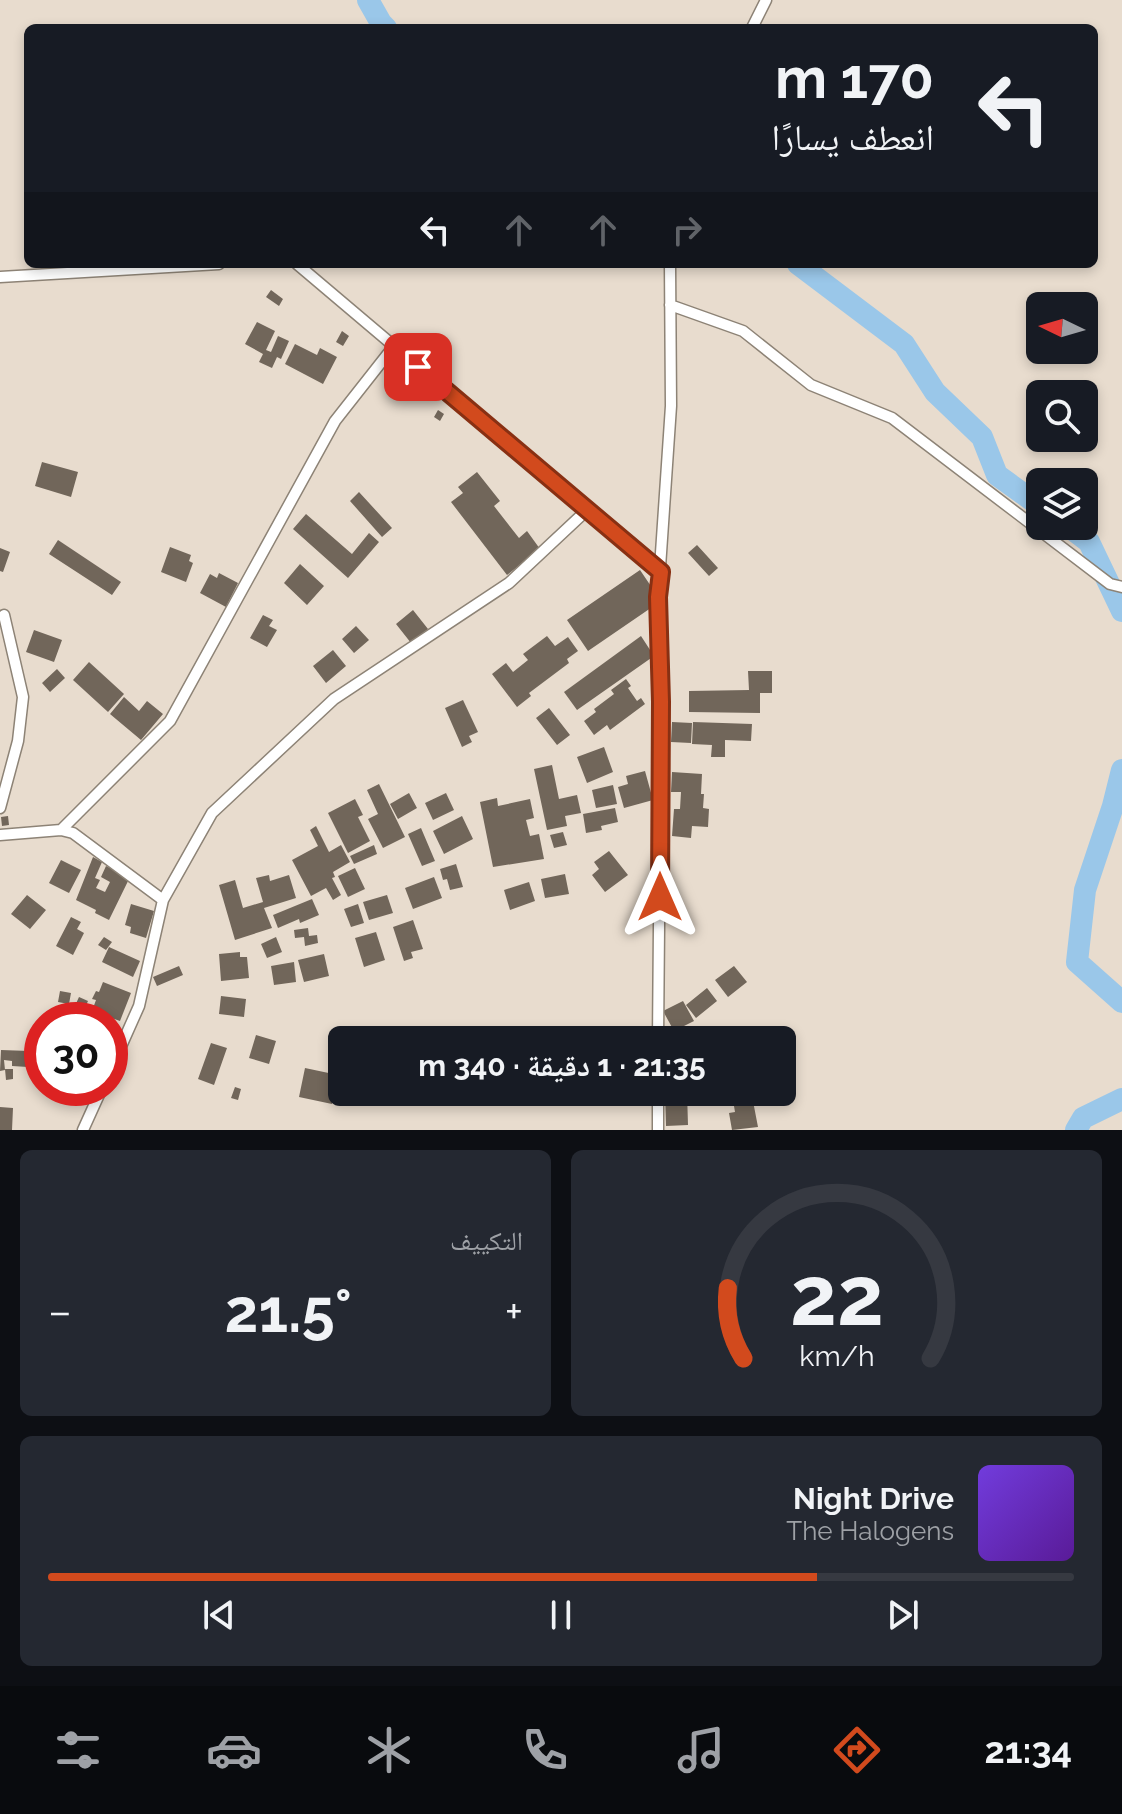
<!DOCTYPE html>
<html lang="ar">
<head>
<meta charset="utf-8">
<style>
	body { margin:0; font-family:Raleway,"Noto Naskh Arabic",sans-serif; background:#242831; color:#f1f3f6; direction:rtl; height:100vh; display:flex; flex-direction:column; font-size:30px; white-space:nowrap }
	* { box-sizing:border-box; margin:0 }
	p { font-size:26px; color:#9ea1a6 }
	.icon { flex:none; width:44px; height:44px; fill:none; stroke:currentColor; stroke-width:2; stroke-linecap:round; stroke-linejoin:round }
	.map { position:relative; height:1130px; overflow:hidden; direction:ltr }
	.sheet { display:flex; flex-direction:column; gap:20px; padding:20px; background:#0d0f14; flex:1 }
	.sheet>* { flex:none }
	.top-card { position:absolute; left:24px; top:24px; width:1074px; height:244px; border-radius:12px; box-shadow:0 4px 12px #0003; direction:rtl; background:#171b24; color:#f1f3f6; overflow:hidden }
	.needle { width:52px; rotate:275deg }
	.controls { position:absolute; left:1026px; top:292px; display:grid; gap:16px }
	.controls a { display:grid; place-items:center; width:72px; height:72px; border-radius:12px; background:#171b24; box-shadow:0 4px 12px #0003; font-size:40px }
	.speed { position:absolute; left:24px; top:1002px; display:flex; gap:16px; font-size:40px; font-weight:700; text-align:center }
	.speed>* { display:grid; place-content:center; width:104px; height:104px; border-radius:50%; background:#171b24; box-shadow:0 4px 12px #0003; line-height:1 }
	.speed .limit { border:12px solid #d22; background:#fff; color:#111 }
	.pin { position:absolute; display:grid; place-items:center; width:68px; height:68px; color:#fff; margin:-34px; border-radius:16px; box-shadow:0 4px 12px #0006 }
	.me { position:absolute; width:88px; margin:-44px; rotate:0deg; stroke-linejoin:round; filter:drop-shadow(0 0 6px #0008) }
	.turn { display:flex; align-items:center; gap:28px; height:168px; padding:0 32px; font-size:36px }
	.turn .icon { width:104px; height:104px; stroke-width:2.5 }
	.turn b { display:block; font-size:56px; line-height:68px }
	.lanes { display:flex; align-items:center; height:76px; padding:0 32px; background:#0003; justify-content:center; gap:40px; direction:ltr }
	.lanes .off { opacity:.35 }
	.big { font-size:60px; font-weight:700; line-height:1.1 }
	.sheet .card { flex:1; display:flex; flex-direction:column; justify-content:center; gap:12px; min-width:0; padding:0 28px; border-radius:12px; background:#242831 }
	.sheet .dial { align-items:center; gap:0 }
	.dial svg { height:208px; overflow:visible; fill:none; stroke:#363941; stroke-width:7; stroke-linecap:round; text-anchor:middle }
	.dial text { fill:#f1f3f6; stroke:none }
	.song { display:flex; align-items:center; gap:24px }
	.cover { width:96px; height:96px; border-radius:12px; background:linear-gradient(135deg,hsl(260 70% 55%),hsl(270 70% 35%)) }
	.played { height:8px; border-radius:4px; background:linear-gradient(90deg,#d24a1d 75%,#363941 75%) }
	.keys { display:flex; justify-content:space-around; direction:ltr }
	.heat { display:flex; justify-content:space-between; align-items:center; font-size:44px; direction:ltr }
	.sheet .tiles { flex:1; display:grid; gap:20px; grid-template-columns:1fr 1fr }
	.card:last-child { grid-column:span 2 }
	.trip { position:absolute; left:328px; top:1026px; width:468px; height:80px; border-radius:12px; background:#171b24; box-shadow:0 4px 12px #0003; font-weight:700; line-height:80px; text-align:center; direction:rtl }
	.tab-bar { display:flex; height:128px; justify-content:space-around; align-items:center; background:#090b0e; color:#9ea1a6 }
	.tab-bar .icon { width:56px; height:56px }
	.tab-bar .selected { color:#d24a1d }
	.tab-bar b { font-size:36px; color:#f1f3f6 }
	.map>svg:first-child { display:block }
</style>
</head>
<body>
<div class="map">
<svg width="1122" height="1130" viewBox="0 0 1122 1130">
	<rect width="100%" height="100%" fill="#e8dcce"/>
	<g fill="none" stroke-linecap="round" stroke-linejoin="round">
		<path stroke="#9ac7e9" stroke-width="22" d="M368,0L381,23L386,28
			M798,264L904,344L935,392L982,437L997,475L1040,506
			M1068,526L1089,542L1122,611
			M1122,770L1113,806L1085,890L1077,962L1122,1002
			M1076,1130L1083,1118L1122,1099"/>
	</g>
	<path fill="#71665a" d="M271,290L283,299L279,306L266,297Z
		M257,322L275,331L266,350L271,352L278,336L289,341L281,359L277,357L272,368L259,362L263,354L245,344Z
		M342,331L349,336L343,346L336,342Z
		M295,344L317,355L320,348L337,357L323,384L285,364Z
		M438,410L444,414L440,421L434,417Z
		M42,462L78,472L71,497L35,486Z
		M477,472L500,501L494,506L519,538L527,531L540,549L507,575L451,502L463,493L458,487Z
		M359,492L392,528L382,537L350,501Z
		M306,514L352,554L369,533L379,542L348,578L293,529Z
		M58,540L121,582L112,595L49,554Z
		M697,545L718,568L709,576L688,553Z
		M170,547L191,555L189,561L193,563L186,582L161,572Z
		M0,548L10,552L3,572L0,571Z
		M300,564L324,586L307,605L284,583Z
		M640,570L661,601L588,651L567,620Z
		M219,573L238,583L226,607L200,593L210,574L217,578Z
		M413,610L428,629L411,643L396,624Z
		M263,615L273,620L269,626L277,630L267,647L250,638Z
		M356,626L369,640L354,653L342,639Z
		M34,630L62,640L54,662L26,652Z
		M547,636L555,646L568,637L578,651L567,659L569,663L529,693L531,696L517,707L492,674L506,663L513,672L528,660L523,654Z
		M641,636L654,656L577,710L564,692Z
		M333,650L346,666L326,683L313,666Z
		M89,662L124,694L108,712L73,680Z
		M57,669L65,678L50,692L42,683Z
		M748,671H772V693H760V713L689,712V691L749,690Z
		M626,679L631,686L628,688L637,701L641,698L645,704L610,730L607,725L594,735L584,721L596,712L594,709L614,694L611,690Z
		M124,697L139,711L147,701L163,714L141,740L110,714Z
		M463,700L478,732L469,736L472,742L462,747L445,708Z
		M549,708L570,735L557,745L536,718Z
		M672,722L692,723L691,743L671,742Z
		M693,722L752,724L751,741L725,740V757H711L712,745L692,744Z
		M604,747L613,772L587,783L577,757Z
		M552,765L559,799L577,795L581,813L565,816L567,826L547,830L534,769Z
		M645,771L653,800L624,808L618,787L628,784L626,776Z
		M672,772L702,774L701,794H704L703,808L709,809L708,827L692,826L691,838L672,836L674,809H680L681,792H671Z
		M379,784L405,837L383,848L368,819L378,814L367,790Z
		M613,785L617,804L596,808L592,790Z
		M409,793L417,808L398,819L390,804Z
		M446,793L454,810L433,820L425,803Z
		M497,798L498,806L530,799L534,818L526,820L530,836L539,834L544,859L493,867L480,802Z
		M355,799L363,815L358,817L370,841L348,853L328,813Z
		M615,808L618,822L601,826L602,830L586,833L583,814Z
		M8,816L9,825L2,826L1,817Z
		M462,816L473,839L444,854L433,831Z
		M316,826L329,852L341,845L350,862L333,872L335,877L332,878L341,895L333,900L326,888L311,896L292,860L318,846L310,830Z
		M421,828L435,861L422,866L408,834Z
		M563,832L567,845L554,848L550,835Z
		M374,845L377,854L354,864L350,856Z
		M609,851L628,875L605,892L592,875L599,869L594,862Z
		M93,857L102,862L95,878L100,880L96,888L105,892L110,882L101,877L106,866L130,877L109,920L95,913L96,910L76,900Z
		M61,860L81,870L69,893L49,883Z
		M456,864L463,887L450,890L447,879L443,880L440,869Z
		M355,868L365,889L348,897L338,876Z
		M565,874L569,894L545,898L541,879Z
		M269,875L270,881L289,875L296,898L264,908L272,928L235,940L219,885L235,880L243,908L263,902L256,878Z
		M434,877L442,898L413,909L405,888Z
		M529,882L535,901L510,910L504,890Z
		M27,895L46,910L30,929L11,914Z
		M387,895L393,913L369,920L363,902Z
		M312,899L319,915L300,923L299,919L278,928L273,915Z
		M131,904L154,911L146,938L130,933L131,927L125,925Z
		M358,904L364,923L351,927L344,909Z
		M71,917L81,922L77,929L84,933L73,955L56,946Z
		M413,920L423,949L411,952L413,958L404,961L393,927Z
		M308,928L309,936L317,935L318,943L305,946L304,937L295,938L294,930Z
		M376,932L385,960L364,967L355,938Z
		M104,937L112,942L106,950L98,945Z
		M276,937L282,952L267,958L261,944Z
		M109,947L140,961L133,977L102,962Z
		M240,952V957H247L249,978L221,981L219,954Z
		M324,954L329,976L304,982L298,960Z
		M294,962L296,982L274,985L271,966Z
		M179,966L183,975L157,986L153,977Z
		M734,966L747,982L728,997L715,980Z
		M103,982L131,993L120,1021L92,1011L96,1000L92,999L96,991L99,992Z
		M707,988L717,1001L696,1018L686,1005Z
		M60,991L71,993L69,1004L58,1002Z
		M221,996L246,999L244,1017L219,1014Z
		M79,997L88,1001L83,1012L74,1008Z
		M683,1001L694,1021L674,1031L663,1011Z
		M256,1035L276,1041L269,1064L249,1058Z
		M211,1043L227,1048L214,1085L198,1079Z
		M1,1050L29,1051L28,1067L12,1066V1061L4,1060L5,1070L0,1071Z
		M305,1068L338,1075L332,1104L299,1097Z
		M5,1069H13V1079L6,1080Z
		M235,1087L241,1089L238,1100L231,1098Z
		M44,1088H66L65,1095L44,1093Z
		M520,1092H547L523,1101Z
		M665,1092H687L688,1125L666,1126Z
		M752,1096L758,1127L732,1130L729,1113L735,1112L733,1100Z
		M0,1107L13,1108L12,1130H0Z"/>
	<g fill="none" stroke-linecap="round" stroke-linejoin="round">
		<defs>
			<path id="street" d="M752,28L766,0
				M297,264L661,572
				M0,277L219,264
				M670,305L743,331L811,385L892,418L1110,584L1122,587
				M0,808L18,741L23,697L4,615
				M61,830L170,721L335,421L394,346
				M0,835L61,830L73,833L163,900
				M658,1040L661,702L658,597L671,406L670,264
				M110,1071L139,1006L163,900L212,813L334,699L509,583L587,510
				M658,1092V1130
				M83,1130L102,1088"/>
		</defs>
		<use href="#street" stroke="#8d8376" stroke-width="13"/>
		<use href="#street" stroke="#fff" stroke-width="10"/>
	</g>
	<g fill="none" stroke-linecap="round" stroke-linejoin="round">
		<defs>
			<path id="route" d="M418,367L661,572L658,597L661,702L660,897"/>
		</defs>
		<use href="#route" stroke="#883013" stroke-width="20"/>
		<use href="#route" stroke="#d24a1d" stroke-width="14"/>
	</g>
</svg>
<div class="controls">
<a><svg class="needle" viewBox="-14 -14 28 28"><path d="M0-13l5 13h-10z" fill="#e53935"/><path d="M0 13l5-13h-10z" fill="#9ea1a6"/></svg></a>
<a><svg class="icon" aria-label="search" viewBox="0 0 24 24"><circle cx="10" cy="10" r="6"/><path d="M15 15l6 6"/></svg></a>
<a><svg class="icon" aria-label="layers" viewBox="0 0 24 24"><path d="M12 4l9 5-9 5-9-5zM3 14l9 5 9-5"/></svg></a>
</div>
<div class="speed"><div class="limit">30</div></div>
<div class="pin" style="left:418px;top:367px;background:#d93025"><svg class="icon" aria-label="arrive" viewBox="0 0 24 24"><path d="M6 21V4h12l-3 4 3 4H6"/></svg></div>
<svg class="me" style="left:660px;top:897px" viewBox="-20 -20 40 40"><path d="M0-17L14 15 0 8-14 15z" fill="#d24a1d" stroke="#fff" stroke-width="4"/></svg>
<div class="trip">21:35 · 1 دقيقة · 340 m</div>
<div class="top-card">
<div class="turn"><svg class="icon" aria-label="left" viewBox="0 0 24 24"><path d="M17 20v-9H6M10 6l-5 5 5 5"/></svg><div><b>170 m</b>انعطف يسارًا</div></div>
<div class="lanes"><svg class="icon" aria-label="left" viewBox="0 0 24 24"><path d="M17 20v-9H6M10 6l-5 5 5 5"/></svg><svg class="icon off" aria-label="ahead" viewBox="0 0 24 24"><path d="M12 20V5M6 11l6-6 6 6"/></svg><svg class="icon off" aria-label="ahead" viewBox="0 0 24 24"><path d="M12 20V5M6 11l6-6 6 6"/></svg><svg class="icon off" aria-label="right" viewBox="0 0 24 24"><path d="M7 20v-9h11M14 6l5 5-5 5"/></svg></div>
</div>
</div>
<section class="sheet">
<div class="tiles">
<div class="card dial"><svg viewBox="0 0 100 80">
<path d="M14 69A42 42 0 1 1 86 69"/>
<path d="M14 69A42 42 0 0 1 8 42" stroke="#d24a1d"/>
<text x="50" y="56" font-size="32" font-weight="700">22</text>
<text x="50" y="72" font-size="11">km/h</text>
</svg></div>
<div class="card"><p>التكييف</p>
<div class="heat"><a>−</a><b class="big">21.5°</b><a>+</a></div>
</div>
<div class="card">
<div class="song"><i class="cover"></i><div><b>Night Drive</b><p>The Halogens</p></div></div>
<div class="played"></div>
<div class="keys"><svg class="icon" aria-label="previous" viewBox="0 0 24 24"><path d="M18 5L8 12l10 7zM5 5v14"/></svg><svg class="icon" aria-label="pause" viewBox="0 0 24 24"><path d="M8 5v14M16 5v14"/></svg><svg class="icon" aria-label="next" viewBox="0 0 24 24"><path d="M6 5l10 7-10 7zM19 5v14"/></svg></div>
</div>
</div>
</section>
<nav class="tab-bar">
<b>21:34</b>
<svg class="icon selected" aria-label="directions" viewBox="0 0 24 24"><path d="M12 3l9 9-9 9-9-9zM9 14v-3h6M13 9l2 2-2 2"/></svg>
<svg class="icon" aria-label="music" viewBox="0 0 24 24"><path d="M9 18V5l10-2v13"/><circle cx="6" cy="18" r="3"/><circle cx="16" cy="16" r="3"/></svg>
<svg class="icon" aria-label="phone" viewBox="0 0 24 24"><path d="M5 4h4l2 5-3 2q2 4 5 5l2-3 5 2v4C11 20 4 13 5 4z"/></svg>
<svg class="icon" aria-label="climate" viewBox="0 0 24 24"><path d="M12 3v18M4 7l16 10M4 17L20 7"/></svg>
<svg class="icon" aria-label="car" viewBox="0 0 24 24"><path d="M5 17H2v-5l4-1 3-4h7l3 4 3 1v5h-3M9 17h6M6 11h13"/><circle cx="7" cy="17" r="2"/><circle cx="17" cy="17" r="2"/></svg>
<svg class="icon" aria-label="filters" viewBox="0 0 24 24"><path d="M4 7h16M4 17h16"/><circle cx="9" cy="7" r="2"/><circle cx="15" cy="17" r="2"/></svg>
</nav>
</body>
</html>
